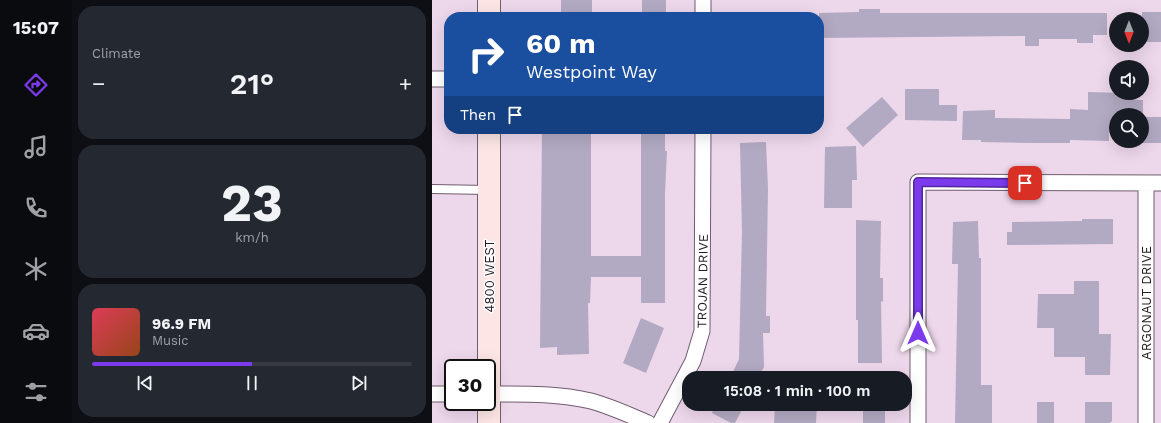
<!DOCTYPE html>
<html lang="en">
<head>
<meta charset="utf-8">
<style>
	body { margin:0; font-family:"Work Sans",sans-serif; background:#242831; color:#f1f3f6; height:100vh; display:flex; flex-direction:column; font-size:15px; white-space:nowrap }
	* { box-sizing:border-box; margin:0 }
	p { font-size:13px; color:#9ea1a6 }
	.icon { flex:none; width:22px; height:22px; fill:none; stroke:currentColor; stroke-width:2; stroke-linecap:round; stroke-linejoin:round }
	.map { position:relative; flex:1; overflow:hidden }
	.sheet { display:flex; flex-direction:column; gap:6px; padding:6px; background:#0d0f14; width:360px }
	.sheet>* { flex:none }
	.banner { position:absolute; left:12px; top:12px; width:380px; height:122px; border-radius:16px; box-shadow:0 4px 16px #0002; background:#1a4fa0; color:#fff; overflow:hidden }
	.needle { width:26px; rotate:180deg }
	.buttons { position:absolute; left:677px; top:12px; display:grid; gap:8px }
	.buttons a { display:grid; place-items:center; width:40px; height:40px; border-radius:50%; background:#171b24; box-shadow:0 4px 16px #0002; font-size:20px }
	.speed { position:absolute; left:12px; top:359px; display:flex; gap:8px; font-size:20px; font-weight:700; text-align:center }
	.speed>* { display:grid; place-content:center; width:52px; height:52px; border-radius:50%; background:#171b24; box-shadow:0 4px 16px #0002; line-height:1 }
	.speed .limit { border:2px solid #111; border-radius:6px; background:#fff; color:#111 }
	.pin { position:absolute; display:grid; place-items:center; width:34px; height:34px; color:#fff; margin:-17px; border-radius:8px; box-shadow:0 2px 6px #0006 }
	.me { position:absolute; width:44px; margin:-22px; rotate:0deg; stroke-linejoin:round; filter:drop-shadow(0 0 3px #0008) }
	.turn { display:flex; align-items:center; gap:14px; height:84px; padding:0 16px; font-size:18px }
	.turn .icon { width:52px; height:52px; stroke-width:2.5 }
	.turn b { display:block; font-size:28px; line-height:34px }
	.then { display:flex; align-items:center; height:38px; padding:0 16px; background:#0003; gap:8px; font-size:15px }
	.big { font-size:30px; font-weight:600; line-height:1.1 }
	.sheet .tile { flex:1; display:flex; flex-direction:column; justify-content:center; gap:6px; min-width:0; padding:0 14px; border-radius:16px; background:#242831 }
	.sheet .dial { align-items:center; gap:0 }
	.dial b { font-size:52px; line-height:1 }
	.song { display:flex; align-items:center; gap:12px }
	.cover { width:48px; height:48px; border-radius:6px; background:linear-gradient(135deg,hsl(350 70% 55%),hsl(20 70% 35%)) }
	.played { height:4px; border-radius:2px; background:linear-gradient(90deg,#7c3aed 50%,#363941 50%) }
	.keys { display:flex; justify-content:space-around; direction:ltr }
	.heat { display:flex; justify-content:space-between; align-items:center; font-size:22px; direction:ltr }
	.trip { position:absolute; left:250px; top:371px; width:230px; height:40px; border-radius:16px; background:#171b24; box-shadow:0 4px 16px #0002; font-weight:600; line-height:40px; text-align:center }
	main { display:flex; flex:1; min-height:0 }
	.tabs { display:flex; flex-direction:column; width:72px; justify-content:space-around; align-items:center; background:#090b0e; color:#9ea1a6 }
	.tabs .icon { width:28px; height:28px }
	.tabs .on { color:#7c3aed }
	.tabs b { font-size:18px; color:#f1f3f6 }
	.map>svg:first-child { display:block }
</style>
</head>
<body>
<main>
<nav class="tabs">
<b>15:07</b>
<svg class="icon on" aria-label="directions" viewBox="0 0 24 24"><path d="M12 3l9 9-9 9-9-9zM9 14v-3h6M13 9l2 2-2 2"/></svg>
<svg class="icon" aria-label="music" viewBox="0 0 24 24"><path d="M9 18V5l10-2v13"/><circle cx="6" cy="18" r="3"/><circle cx="16" cy="16" r="3"/></svg>
<svg class="icon" aria-label="phone" viewBox="0 0 24 24"><path d="M5 4h4l2 5-3 2q2 4 5 5l2-3 5 2v4C11 20 4 13 5 4z"/></svg>
<svg class="icon" aria-label="climate" viewBox="0 0 24 24"><path d="M12 3v18M4 7l16 10M4 17L20 7"/></svg>
<svg class="icon" aria-label="car" viewBox="0 0 24 24"><path d="M5 17H2v-5l4-1 3-4h7l3 4 3 1v5h-3M9 17h6M6 11h13"/><circle cx="7" cy="17" r="2"/><circle cx="17" cy="17" r="2"/></svg>
<svg class="icon" aria-label="filters" viewBox="0 0 24 24"><path d="M4 7h16M4 17h16"/><circle cx="9" cy="7" r="2"/><circle cx="15" cy="17" r="2"/></svg>
</nav>
<section class="sheet">
<div class="tile"><p>Climate</p>
<div class="heat"><a>−</a><b class="big">21°</b><a>+</a></div>
</div>
<div class="tile dial"><b>23</b><p>km/h</p></div>
<div class="tile">
<div class="song"><i class="cover"></i><div><b>96.9 FM</b><p>Music</p></div></div>
<div class="played"></div>
<div class="keys"><svg class="icon" aria-label="previous" viewBox="0 0 24 24"><path d="M18 5L8 12l10 7zM5 5v14"/></svg><svg class="icon" aria-label="pause" viewBox="0 0 24 24"><path d="M8 5v14M16 5v14"/></svg><svg class="icon" aria-label="next" viewBox="0 0 24 24"><path d="M6 5l10 7-10 7zM19 5v14"/></svg></div>
</div>
</section>
<div class="map">
<svg width="729" height="423" viewBox="0 0 729 423">
	<rect width="100%" height="100%" fill="#edd7eb"/>
	<path fill="#b2a9c2" d="M129,0H160V17H129Z
		M210,0H234V17H210Z
		M427,9H448V13H675V35H661V43H645V39H607V46H593V36L387,38V13L427,12Z
		M710,12H729V42H710Z
		M473,89H507V105H525V121L473,120Z
		M656,92L691,93V99L711,100V117H729V143H710V115H684V123H677V141L638,140V143H605L549,142V140H530L531,111L563,110V118L638,119V109L656,110Z
		M450,97L466,115L431,147L414,128Z
		M110,129H159V256H209V129H233V151H235L233,193V303H209V277H159L158,303H156L157,354L125,355V347L108,348Z
		M334,142L336,189L334,316H338V333H331L332,367L326,378H298L307,359L310,232L308,143Z
		M424,146L425,180H420V208H392L393,147Z
		M650,219H681V244L575,245V232H580V222L650,221Z
		M424,220L449,221L448,278H451V302L449,301L450,363H426V320H424Z
		M546,221L547,258H549V385H560V423H523L526,264H520L521,222Z
		M642,281H667V334H679L678,375H653V357H622V328H605L606,294H642Z
		M209,318L232,328L214,373L191,363Z
		M605,402H622V423H605Z
		M653,402H680V421L678,423H653Z
		M284,404H313L303,423H299L280,413Z
		M363,404H385L384,423H342L343,406L362,407Z
		M431,404H453V423H431Z"/>
	<g fill="none" stroke-linecap="round" stroke-linejoin="round">
		<defs>
			<path id="lane" d="M0,189L56,190"/>
			<path id="street" d="M271,0V17
				M0,79H17
				M714,184V423
				M0,394H21
				M55,394C90,394 125,393 159,401C178,406 197,415 216,423
				M228,423L261,361L270,331L271,129
				M486,423V182L729,183"/>
			<path id="secondary" d="M57,17V0
				M57,129V423"/>
		</defs>
		<use href="#lane" stroke="#705d6f" stroke-width="10"/>
		<use href="#street" stroke="#705d6f" stroke-width="17"/>
		<use href="#secondary" stroke="#705d6f" stroke-width="24"/>
		<use href="#lane" stroke="#fff" stroke-width="8"/>
		<use href="#street" stroke="#fff" stroke-width="15"/>
		<use href="#secondary" stroke="#fce5e4" stroke-width="22"/>
	</g>
	<g fill="none" stroke-linecap="round" stroke-linejoin="round">
		<defs>
			<path id="route" d="M486,333V182L593,183"/>
		</defs>
		<use href="#route" stroke="#51269a" stroke-width="10"/>
		<use href="#route" stroke="#7c3aed" stroke-width="7"/>
	</g>
	<g text-anchor="middle" stroke-width="3" stroke-linejoin="round" paint-order="stroke">
		<g font-size="13" fill="#241c23" stroke="#fff">
			<text transform="translate(57 276) rotate(-90)" y="5">4800 WEST</text>
			<text transform="translate(270 281) rotate(-89)" y="5">TROJAN DRIVE</text>
			<text transform="translate(714 303) rotate(-90)" y="5">ARGONAUT DRIVE</text>
		</g>
	</g>
</svg>
<div class="buttons">
<a><svg class="needle" viewBox="-14 -14 28 28"><path d="M0-13l5 13h-10z" fill="#e53935"/><path d="M0 13l5-13h-10z" fill="#9ea1a6"/></svg></a>
<a><svg class="icon" aria-label="sound" viewBox="0 0 24 24"><path d="M4 9h4l5-4v14l-5-4H4zM17 9q2 3 0 6"/></svg></a>
<a><svg class="icon" aria-label="search" viewBox="0 0 24 24"><circle cx="10" cy="10" r="6"/><path d="M15 15l6 6"/></svg></a>
</div>
<div class="speed"><div class="limit">30</div></div>
<div class="pin" style="left:593px;top:183px;background:#d93025"><svg class="icon" aria-label="arrive" viewBox="0 0 24 24"><path d="M6 21V4h12l-3 4 3 4H6"/></svg></div>
<svg class="me" style="left:486px;top:333px" viewBox="-20 -20 40 40"><path d="M0-17L14 15 0 8-14 15z" fill="#7c3aed" stroke="#fff" stroke-width="4"/></svg>
<div class="trip">15:08 · 1 min · 100 m</div>
<div class="banner">
<div class="turn"><svg class="icon" aria-label="right" viewBox="0 0 24 24"><path d="M7 20v-9h11M14 6l5 5-5 5"/></svg><div><b>60 m</b>Westpoint Way</div></div>
<div class="then">Then<svg class="icon" aria-label="arrive" viewBox="0 0 24 24"><path d="M6 21V4h12l-3 4 3 4H6"/></svg></div>
</div>
</div>
</main>
</body>
</html>
